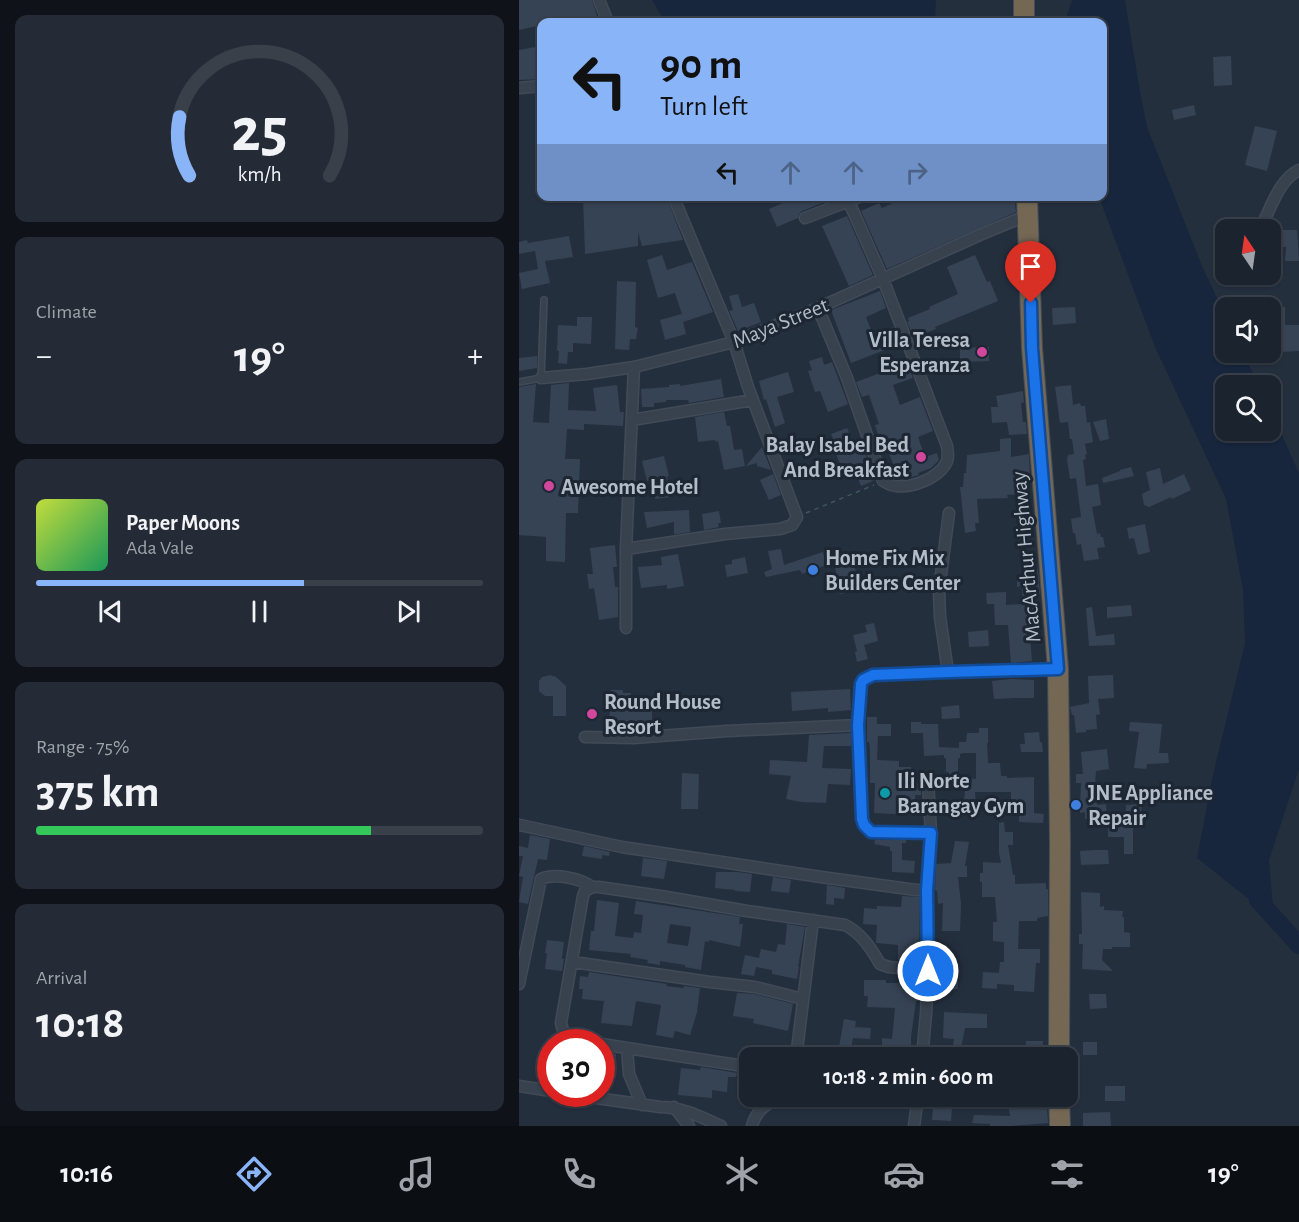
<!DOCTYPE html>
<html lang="en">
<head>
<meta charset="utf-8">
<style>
	body { margin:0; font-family:"Alegreya Sans",sans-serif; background:#242b36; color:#f1f3f6; height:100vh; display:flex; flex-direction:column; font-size:22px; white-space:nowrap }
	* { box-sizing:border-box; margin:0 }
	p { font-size:20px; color:#a0a4aa }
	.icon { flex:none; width:33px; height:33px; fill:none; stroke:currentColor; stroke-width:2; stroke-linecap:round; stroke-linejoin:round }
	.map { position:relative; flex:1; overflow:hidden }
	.drawer { display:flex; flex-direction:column; gap:15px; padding:15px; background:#0f1319; width:519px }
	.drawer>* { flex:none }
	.banner { position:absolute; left:18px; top:18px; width:570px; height:183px; border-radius:12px; box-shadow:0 2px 4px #0004,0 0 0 2px #39404a; background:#8ab4f8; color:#111; overflow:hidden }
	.needle { width:39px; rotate:347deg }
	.buttons { position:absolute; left:696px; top:219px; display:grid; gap:12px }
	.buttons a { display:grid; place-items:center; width:66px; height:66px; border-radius:12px; background:#1b232e; box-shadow:0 2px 4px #0004,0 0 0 2px #39404a; font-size:30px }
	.speed { position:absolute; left:18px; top:1029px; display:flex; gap:12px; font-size:30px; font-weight:700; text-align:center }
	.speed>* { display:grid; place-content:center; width:78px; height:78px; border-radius:50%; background:#1b232e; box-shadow:0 2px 4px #0004,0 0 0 2px #39404a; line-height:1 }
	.speed .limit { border:9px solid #d22; background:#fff; color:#111 }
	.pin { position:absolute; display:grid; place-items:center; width:51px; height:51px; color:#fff; margin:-62px -26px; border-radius:50% 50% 50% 0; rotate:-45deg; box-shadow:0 0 6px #0007 }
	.pin .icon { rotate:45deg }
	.me { position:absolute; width:66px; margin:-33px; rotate:0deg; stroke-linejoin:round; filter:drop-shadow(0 0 4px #0008) }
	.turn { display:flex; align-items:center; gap:21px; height:126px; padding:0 24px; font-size:27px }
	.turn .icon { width:78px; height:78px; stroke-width:2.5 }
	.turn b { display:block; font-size:42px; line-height:51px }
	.lanes { display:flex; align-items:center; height:57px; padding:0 24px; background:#0003; justify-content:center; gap:30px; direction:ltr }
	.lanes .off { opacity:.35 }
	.big { font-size:45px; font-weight:700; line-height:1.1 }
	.drawer .card { flex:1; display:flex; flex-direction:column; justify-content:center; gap:9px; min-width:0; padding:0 21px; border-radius:12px; background:#242b36 }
	.drawer .dial { align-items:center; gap:0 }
	.dial svg { height:156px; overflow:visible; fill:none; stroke:#39404a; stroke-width:7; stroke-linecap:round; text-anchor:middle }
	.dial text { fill:#f1f3f6; stroke:none }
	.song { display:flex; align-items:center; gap:18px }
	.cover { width:72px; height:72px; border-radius:9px; background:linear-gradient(135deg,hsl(70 70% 55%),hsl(150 70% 35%)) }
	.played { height:6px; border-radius:3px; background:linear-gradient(90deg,#8ab4f8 60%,#39404a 60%) }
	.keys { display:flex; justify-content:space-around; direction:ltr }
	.heat { display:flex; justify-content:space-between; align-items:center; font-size:33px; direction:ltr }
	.charge { height:9px; border-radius:4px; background:linear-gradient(90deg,#34c759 75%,#39404a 0) }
	.trip { position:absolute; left:220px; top:1047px; width:339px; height:60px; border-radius:12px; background:#1b232e; box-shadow:0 2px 4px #0004,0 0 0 2px #39404a; font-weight:700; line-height:60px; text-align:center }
	.tabs { display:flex; height:96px; justify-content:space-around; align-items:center; background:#0b0e12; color:#a0a4aa }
	.tabs .icon { width:42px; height:42px }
	.tabs .active { color:#8ab4f8 }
	.tabs b { font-size:27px; color:#f1f3f6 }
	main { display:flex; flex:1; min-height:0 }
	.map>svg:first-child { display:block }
</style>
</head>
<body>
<main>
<section class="drawer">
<div class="card dial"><svg viewBox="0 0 100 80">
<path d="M14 69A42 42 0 1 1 86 69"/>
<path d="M14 69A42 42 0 0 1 9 39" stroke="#8ab4f8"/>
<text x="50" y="56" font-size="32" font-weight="700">25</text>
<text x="50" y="72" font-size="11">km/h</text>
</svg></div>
<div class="card"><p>Climate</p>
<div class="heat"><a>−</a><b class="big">19°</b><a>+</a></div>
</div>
<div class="card">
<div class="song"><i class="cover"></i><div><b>Paper Moons</b><p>Ada Vale</p></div></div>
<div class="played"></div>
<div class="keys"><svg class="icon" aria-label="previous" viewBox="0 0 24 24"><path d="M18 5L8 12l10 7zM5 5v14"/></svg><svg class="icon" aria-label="pause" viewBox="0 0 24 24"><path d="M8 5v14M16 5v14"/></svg><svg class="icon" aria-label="next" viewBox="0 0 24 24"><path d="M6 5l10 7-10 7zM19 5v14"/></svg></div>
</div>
<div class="card"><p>Range · 75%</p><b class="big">375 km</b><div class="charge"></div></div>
<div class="card"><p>Arrival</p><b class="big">10:18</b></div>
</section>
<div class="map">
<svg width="780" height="1126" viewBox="0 0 780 1126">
	<rect width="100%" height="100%" fill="#242f3e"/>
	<path fill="#17263c" d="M133,0H417L416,22H146Z
		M553,0H606L620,86L628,127L683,266L706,315V352L724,353L740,385L706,386V430H752V411L780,473V769L750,860L755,919L678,858L693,779L726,643L724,590L707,499L636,347L580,197L584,196V22H547V19Z"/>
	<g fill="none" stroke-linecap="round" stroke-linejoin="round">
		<path stroke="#17263c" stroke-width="18" d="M739,900L780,945"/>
	</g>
	<path fill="#364354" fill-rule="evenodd" d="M0,0H73L80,22H22V25L0,30Z
		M22,46V79L0,80V50Z
		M712,56L713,85L695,86L694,57Z
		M675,105L677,115L655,120L653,110Z
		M736,126L758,131L748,171L726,165Z
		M64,196H147L164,240L123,246L119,232V246L66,254Z
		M280,196H321L283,211L280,214L279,218L258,227L250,209Z
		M388,196H495L497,212L368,269L342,211L360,203L363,208Z
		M328,216L354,275L330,286L303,226Z
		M752,230H778L780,261H766L767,247H752Z
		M50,236L54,257L26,261L31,283L3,289L0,273L19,269L16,251L0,254V242L8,240L9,243Z
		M143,255L148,270L173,262L194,312L164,322L167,334L146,340L141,320L163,314L156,293L139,298L128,260Z
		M456,255L468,282L471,281L479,301L416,327L417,329L395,338L388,322L390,321L389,318L411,309L410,307L439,294L428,267Z
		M98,281L117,282L116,327L119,328L117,339H111L110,350L96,349Z
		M361,291L367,308L347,317L354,335L374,327L381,344L332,363L312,310Z
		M219,294L223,307L235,303L242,322L219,331L210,311L214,310L210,296Z
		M556,307L557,323L534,325L533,308Z
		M752,307H766V325H780V351L760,352L761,360L751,361L750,352H752Z
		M58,317H73L72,344L54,343V352H49L48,364L39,363L40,351H38L39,325L58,326Z
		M470,347V361L441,362V348Z
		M18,356V368L0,371V358Z
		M303,357L305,365L313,362L329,404L309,412L301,391L296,392L289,371L293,370L290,361Z
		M388,363L394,378L374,385L381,405L401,397L414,431L399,437L406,457L418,453L420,460L412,468L399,473L400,475L385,479L383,475L376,478H374L371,468L375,466L367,446L364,447L360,437L356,425L360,424L350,395L343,397L337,382Z
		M269,372L275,392L258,397L266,423L256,427L247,399L245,400L240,381Z
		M202,379L205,397L170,403L169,400H147V402L135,403V407H123L122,389L150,387V385L161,384V386Z
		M50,383L49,410L77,411L74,388L98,385L101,412H105L104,426L65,424V430L48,429L46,459H61L59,513H47L46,562L27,561V537L0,535V387L17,384L14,422L30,423L32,385Z
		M552,385L554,405L561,403L562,406H566L568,423L571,422L574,442L566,444L568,454L566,455L567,459L564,460L567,486L579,484L582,505L573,507L578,534L581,533L582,537H584L586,547L578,548L580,559L565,561L562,544L558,545L556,533H554L552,519L562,517L557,478L551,479L548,459L549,455L555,454L553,439H551L549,422L541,423L536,387Z
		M504,391L505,402L502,403L504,422H507L508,434L490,435L488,422L473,423L472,407H479L477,396Z
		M205,412L208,426H211L215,450L223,449L226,466L205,470L199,441L197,442L196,440L179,442L176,417Z
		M587,419L590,439L581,441L574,422Z
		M328,428L335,444L342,441L356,480L342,486L333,463L323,468L316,452L319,451L312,434Z
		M492,438V457L510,454L511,476H508L509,493L488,495L489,498L458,499L460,523H456L457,531L446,533L441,487H444L445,473H447L448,455L481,451V439Z
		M243,447L252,470L238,466V463L227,466Z
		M145,456L150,476H148L152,497L136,499L133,480L128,481L123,461Z
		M612,467L615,476L584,483L583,478L601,471V470Z
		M641,468L644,484L665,474L672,490L653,499L652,497L630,507L625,505L623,494L631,490L627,472Z
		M254,474L262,495L250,500L241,480Z
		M170,510L171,532L159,534H155V522L128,528L125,512Z
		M200,511L202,523H199L200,527L185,530L183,514Z
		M626,524L631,552L619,555L615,538L610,539L608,528Z
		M96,545L98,567H94L96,587H99V617L80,620L75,588L70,589L68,574H74L71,548Z
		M262,549L265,565L304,552L308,565L283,574L281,570L247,577L245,572L253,569L249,551Z
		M159,554L165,586L148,589V585L122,588L119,567L143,565L142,557Z
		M226,557L229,573L208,577L206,565L213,564V560Z
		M335,564L341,589L321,594L316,568Z
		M506,569H519L521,595H514L515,622L510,623L513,661L492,663L489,625H476L475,604H468L467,593L487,592V605L504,604L503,586L498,587V575H506Z
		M612,605L613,616L588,618V607Z
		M573,607L577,636L595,634L596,645L570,646L567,608Z
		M355,623L359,641L345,645L349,659L338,662L336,652L338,651L334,635L348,632L346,625Z
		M469,630L470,646L450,647L449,632Z
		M31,675L37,677L47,686V716H34V696H26L20,691V681L23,677Z
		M594,675L595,698L579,699L581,714L577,715L578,729L567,730V732L557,733L555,715H553L551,707L570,703L569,676Z
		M492,679L515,680V698H496L475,699L473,681Z
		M331,689L332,710L309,712V708L273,711L272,692Z
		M92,690H104V693H112L111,700H133V721L110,722V725L90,724Z
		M440,705L441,718L423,719L422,707Z
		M348,717H358V724H372V736H359L358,760L380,761V767H392V784H402V795H396L397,815L355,813L356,783H351V750L350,742H348Z
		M392,722H402V724H419L420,747L440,748V742H447L448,733H460V728H469V743H468L469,763H481L482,776H488V778L515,777V813L525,814L524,823L500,822V808L499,807V804H492V792H456L457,812H453V816H442V806H445L446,788H434V785L429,784L430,772H427V758H425V755L405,756L404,733H392ZM444,753H457V779L439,777V758H441V754Z
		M611,722L643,724L640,753H649L650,763L628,764L627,769L615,768L620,732L610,731Z
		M520,732L521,742H523L524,752H502L501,744H506L505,733Z
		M332,733V746H305L303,768L332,769L331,785L309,784L307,803L282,802L267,799L272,776L250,774L251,760L288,762L290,735Z
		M588,749L590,769L577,771L576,786H579L578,805L587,804L588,818L566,819V812L561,813V807L562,783H557V774H564L562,752Z
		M163,773L180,774L179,809H162Z
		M622,804L623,817H625L626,825L614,826V854H605V837H589V819H607V805Z
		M485,822L486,832H494V845H489L494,875H496V884L527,883V889H529V916L518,918V921H500L499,949H521V963H517L515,992L495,991V985L478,984V989L463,988L464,972L480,973L481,962H485V942L474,941V922H478L476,897H463V882H461V873H464V862L482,863L480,853V823Z
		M11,835L31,839L28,860L19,859L9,904L0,902L4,877L0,876L4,856H0V846L9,848Z
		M356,840H387V843H383V860L396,861L395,873L373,872V851H371V847L355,844Z
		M436,841L450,842L446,866H448V877H439L442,904L441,931H423L424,903L419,904L418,891L416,890L417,864L432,863Z
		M65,846L91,852L90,856L83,855V859L63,856Z
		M575,850H589L590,864L562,865L561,851Z
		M124,858L148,861L145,879L122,876Z
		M197,872H218L233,874L231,892L216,891V890L196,888Z
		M254,877L272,880L270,893L252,891Z
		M308,885L326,888L325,899L315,898V905L307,904Z
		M562,892L581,893V907L585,906V910L604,911L603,917H605V932L611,933V947H593V949H584L583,960L594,971L563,969L564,944H560V934H563Z
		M383,896L401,897L400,962L379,960V945L357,943L358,925L344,924L345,908L358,909V906L382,907Z
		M78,900L100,903L96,936L114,938L115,932L122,933L124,915L115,914L117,901L221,917L220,924H224L221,947L190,940V942L186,941L182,970L166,967V965L141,961V965L128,963L129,960L111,957L112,954L70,950L72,931H75ZM151,924L172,927L169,946L148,943Z
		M268,924L286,927L279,967H280L278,979L253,974V970L237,967L235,976L222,974L226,955L240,958L242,949L257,952L259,944L266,945Z
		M28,940L45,942L43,959H45L43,971L26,969L28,953H26Z
		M70,972L148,984L147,986L164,988L165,986L181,988L178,1012L171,1035L156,1031L154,1038L137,1035L142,1005L117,1001L113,1026L82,1023L85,1001L63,999L64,989H60L61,976L69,977Z
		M439,973V989L425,990V974Z
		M383,976L401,978L400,1001H397L392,1037V1055L363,1054V1038L373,1039L376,1008L348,1007L349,996H345V980H367V983H383Z
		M218,993L235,994L274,1004L269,1031L234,1023L235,1019L214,1016Z
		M570,994H587L588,1008L571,1009Z
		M425,1012L468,1014V1028H446L440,1058H432L435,1039L424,1038Z
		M325,1019L337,1021L336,1027L352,1028L351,1039L334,1038L330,1058H318Z
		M507,1041H524V1053H507Z
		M564,1042H578V1055H564Z
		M82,1052L97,1054L95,1076L82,1075Z
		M182,1067L218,1073L217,1077H209L208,1092L193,1090V1098L159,1095L162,1068L181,1070Z
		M586,1086H606V1101H586Z
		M528,1106L529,1123L492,1126H471V1124L453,1123L455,1115L491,1116L490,1109Z
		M414,1107L433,1108L432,1121L413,1120Z
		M591,1112L592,1126H564V1113Z"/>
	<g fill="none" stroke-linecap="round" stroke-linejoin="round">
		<defs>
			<path id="lane" d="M0,382L22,378L25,300"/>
			<path id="street" d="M80,0L89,22
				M0,88L22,86
				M286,218L343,196
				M744,223C753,205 761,179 780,170
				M299,308L328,378L364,481C368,483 372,486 377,486C393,488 417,479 426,465C430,460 429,453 428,446L364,279L330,202
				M22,378L68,374L115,367L215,342L299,308L463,234L509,215
				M113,420L234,400
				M107,549L206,534L261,529L273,525L278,517L229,387L215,342L154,196
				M107,628V549L115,367
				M429,672L421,617L420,590L430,513
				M66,737L114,738L208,731L339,725
				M1,825L103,847L302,877L397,890H408
				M412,833L353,832L345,825L343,815L339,725L342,684L344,680L354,675L429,672L539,669
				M54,962L191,982L236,987L284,999
				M0,984L22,879C36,873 61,878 73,887
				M71,1042C56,1040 45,1040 42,1023L64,896L66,891L73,887H80L148,897L228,911L326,925C342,933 352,948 361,964L370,967L409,971
				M82,1044L231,1067
				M108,1048L110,1074L123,1105
				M277,1058L294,920
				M403,1058L407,1014L409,971L408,890L412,833L409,782
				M0,1086L32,1091
				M49,1094L141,1107C163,1107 182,1117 202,1126
				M155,1107L170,1126
				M233,1126C237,1110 248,1104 262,1096
				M395,1126L399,1096"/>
			<path id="highway" d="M505,0V22
				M508,196L513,348L539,669L541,843L540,1058
				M540,1096L541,1126"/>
		</defs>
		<use href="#lane" stroke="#414a57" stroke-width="8"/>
		<use href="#street" stroke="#414a57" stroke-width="13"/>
		<use href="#highway" stroke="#434c59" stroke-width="22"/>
		<path stroke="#3f5557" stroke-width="1.5" stroke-dasharray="4.5 4.5" stroke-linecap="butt" d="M287,513L355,485"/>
		<use href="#lane" stroke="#38414e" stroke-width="5"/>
		<use href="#street" stroke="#38414e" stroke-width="10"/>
		<use href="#highway" stroke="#746855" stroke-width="20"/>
	</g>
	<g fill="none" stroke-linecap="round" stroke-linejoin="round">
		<defs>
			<path id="route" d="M409,971L408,890L412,833L352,832L345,825L343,819L339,725L342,684L344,680L354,675L429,672L539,669L513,348L512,303"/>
		</defs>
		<use href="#route" stroke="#114b97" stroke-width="15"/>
		<use href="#route" stroke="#1a73e8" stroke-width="10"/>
	</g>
	<g fill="#d1479c" stroke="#1d2633" stroke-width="2">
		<circle cx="463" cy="352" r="6"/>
		<circle cx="402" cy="457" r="6"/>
		<circle cx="30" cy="486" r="6"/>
		<circle cx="73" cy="714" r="6"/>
	</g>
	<g fill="#3f7fe0" stroke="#1d2633" stroke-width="2">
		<circle cx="294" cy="570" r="6"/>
		<circle cx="557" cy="805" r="6"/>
	</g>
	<circle fill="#0f9aa8" stroke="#1d2633" stroke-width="2" cx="366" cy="793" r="6"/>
	<g text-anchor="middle" stroke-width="6" stroke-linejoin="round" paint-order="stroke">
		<g font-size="22" fill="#b4bcc9" stroke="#1d2633">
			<text transform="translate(261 322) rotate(-22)" y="8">Maya Street</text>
			<text transform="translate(506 557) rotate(-95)" y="8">MacArthur Highway</text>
		</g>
		<g font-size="22" font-weight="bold" fill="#b4bcc9" stroke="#1d2633" text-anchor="start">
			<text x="451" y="347" text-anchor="end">Villa Teresa<tspan x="451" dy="25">Esperanza</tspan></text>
			<text x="390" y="452" text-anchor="end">Balay Isabel Bed<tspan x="390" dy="25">And Breakfast</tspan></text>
			<text x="42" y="494">Awesome Hotel</text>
			<text x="306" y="565">Home Fix Mix<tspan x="306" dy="25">Builders Center</tspan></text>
			<text x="85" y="709">Round House<tspan x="85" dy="25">Resort</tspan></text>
			<text x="378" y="788">Ili Norte<tspan x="378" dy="25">Barangay Gym</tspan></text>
			<text x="569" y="800">JNE Appliance<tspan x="569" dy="25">Repair</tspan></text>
		</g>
	</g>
</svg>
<div class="buttons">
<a><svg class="needle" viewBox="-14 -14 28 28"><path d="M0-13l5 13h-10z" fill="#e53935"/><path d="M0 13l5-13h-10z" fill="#a0a4aa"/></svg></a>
<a><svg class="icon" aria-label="sound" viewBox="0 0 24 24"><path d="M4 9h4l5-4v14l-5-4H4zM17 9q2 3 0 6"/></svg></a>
<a><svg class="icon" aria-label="search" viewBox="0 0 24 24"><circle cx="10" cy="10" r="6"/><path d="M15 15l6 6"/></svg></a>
</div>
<div class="speed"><div class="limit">30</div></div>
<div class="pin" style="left:512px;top:303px;background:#d93025"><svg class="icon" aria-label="arrive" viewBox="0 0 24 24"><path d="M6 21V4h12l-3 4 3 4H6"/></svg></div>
<svg class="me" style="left:409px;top:971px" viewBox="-20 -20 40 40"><circle r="17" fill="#1a73e8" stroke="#fff" stroke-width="3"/><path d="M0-11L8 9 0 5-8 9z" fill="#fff"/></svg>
<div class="trip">10:18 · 2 min · 600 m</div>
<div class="banner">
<div class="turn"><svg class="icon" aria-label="left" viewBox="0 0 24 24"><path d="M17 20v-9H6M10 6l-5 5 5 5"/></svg><div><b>90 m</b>Turn left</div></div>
<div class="lanes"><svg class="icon" aria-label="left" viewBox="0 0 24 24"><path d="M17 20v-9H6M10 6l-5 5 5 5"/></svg><svg class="icon off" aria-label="ahead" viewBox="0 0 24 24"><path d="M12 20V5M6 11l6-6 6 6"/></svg><svg class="icon off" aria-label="ahead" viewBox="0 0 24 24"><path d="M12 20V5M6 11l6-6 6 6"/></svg><svg class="icon off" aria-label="right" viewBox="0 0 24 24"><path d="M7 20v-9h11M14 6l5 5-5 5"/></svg></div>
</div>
</div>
</main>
<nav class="tabs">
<b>10:16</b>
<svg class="icon active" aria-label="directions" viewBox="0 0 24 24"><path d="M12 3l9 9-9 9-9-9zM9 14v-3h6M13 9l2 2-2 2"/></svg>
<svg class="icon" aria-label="music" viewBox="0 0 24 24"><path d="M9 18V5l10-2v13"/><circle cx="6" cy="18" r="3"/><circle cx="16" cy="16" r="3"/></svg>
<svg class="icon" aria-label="phone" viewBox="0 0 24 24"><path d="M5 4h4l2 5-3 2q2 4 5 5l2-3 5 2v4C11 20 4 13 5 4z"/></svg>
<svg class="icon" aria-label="climate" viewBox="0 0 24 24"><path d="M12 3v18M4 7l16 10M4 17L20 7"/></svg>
<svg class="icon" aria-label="car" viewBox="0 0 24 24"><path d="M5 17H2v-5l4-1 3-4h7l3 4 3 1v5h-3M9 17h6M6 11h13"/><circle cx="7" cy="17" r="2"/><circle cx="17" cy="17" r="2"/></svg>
<svg class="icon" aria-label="filters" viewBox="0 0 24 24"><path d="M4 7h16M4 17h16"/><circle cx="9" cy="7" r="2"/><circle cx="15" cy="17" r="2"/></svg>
<b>19°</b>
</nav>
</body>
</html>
